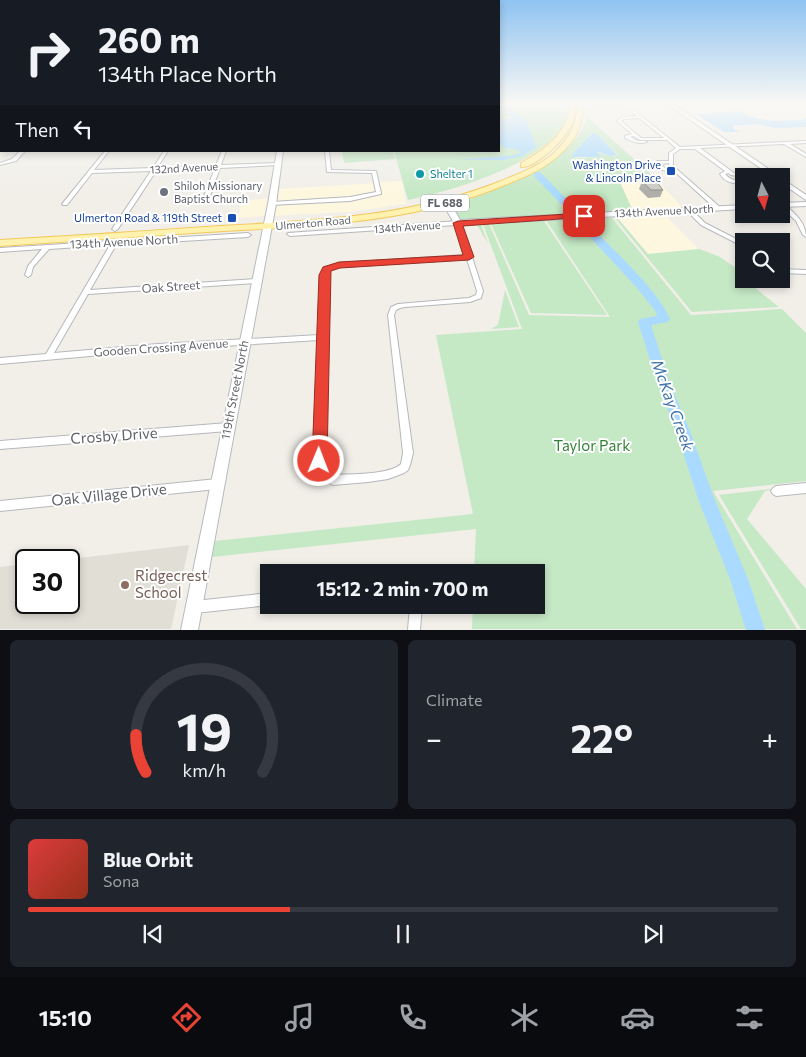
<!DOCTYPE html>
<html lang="en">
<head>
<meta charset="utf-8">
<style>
	body { margin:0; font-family:Commissioner,sans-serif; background:#20242c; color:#f1f3f6; height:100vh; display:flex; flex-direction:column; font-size:19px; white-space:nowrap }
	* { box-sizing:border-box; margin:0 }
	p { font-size:16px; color:#9ea1a6 }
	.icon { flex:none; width:28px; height:28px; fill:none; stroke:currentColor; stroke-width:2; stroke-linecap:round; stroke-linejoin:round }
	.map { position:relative; height:630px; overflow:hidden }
	.panel { display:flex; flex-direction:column; gap:10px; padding:10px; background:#0d0f14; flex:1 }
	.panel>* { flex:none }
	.banner { position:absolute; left:0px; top:0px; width:500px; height:152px; box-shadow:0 2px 8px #0003; background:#171b24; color:#f1f3f6; overflow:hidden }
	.needle { width:32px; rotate:174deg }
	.controls { position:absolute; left:735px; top:168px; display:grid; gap:10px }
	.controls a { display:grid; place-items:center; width:55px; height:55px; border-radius:0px; background:#171b24; box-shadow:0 2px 8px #0003; font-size:25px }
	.speed { position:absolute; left:15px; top:549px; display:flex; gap:10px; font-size:25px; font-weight:700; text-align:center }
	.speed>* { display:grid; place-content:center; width:65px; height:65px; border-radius:50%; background:#171b24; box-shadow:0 2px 8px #0003; line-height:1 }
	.speed .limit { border:2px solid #111; border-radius:8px; background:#fff; color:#111 }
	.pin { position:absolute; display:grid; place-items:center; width:42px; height:42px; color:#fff; margin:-21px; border-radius:10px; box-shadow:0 2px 8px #0006 }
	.me { position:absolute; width:55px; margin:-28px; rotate:1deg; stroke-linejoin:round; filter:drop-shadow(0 0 4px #0008) }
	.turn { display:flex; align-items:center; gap:18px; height:105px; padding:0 15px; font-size:22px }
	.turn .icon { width:65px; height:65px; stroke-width:2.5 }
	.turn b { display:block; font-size:35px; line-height:42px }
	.then { display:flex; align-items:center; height:48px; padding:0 15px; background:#0003; gap:10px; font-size:19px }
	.big { font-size:38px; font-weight:700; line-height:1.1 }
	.panel .widget { flex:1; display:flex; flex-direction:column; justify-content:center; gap:8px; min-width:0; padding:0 18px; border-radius:8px; background:#20242c }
	.panel .dial { align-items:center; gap:0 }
	.dial svg { height:130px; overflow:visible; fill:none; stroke:#363941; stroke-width:7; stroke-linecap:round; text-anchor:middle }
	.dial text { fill:#f1f3f6; stroke:none }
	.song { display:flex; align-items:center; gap:15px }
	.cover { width:60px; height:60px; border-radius:8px; background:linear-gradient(135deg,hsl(0 70% 55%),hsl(10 70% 35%)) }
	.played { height:5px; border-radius:2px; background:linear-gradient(90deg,#ea4335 35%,#363941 35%) }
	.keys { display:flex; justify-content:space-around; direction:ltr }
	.heat { display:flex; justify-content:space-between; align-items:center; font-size:28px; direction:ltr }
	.panel .tiles { flex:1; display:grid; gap:10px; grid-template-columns:1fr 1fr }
	.widget:last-child { grid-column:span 2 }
	.trip { position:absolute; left:260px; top:564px; width:285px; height:50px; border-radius:0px; background:#171b24; box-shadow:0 2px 8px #0003; font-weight:700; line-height:50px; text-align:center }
	.menu { display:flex; height:80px; justify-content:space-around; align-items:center; background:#090b0e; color:#9ea1a6 }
	.menu .icon { width:35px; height:35px }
	.menu .active { color:#ea4335 }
	.menu b { font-size:22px; color:#f1f3f6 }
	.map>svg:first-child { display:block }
</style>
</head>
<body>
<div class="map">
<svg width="806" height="630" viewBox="0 0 806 630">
	<rect width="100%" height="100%" fill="#f1efe8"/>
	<path fill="#fef7e0" d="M655,178L683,208L612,212L632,210L618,180Z
		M402,181L406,204L349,212L271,216L274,206L367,198L381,194L380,182Z
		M376,183L377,193L359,197L274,203L277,189Z
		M270,198L266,216L238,218L242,201Z
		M663,213L700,250L648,254L615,215Z"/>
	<path fill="#e1ded6" d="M189,545L171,629H0V567L26,564V602H69V560H62Z"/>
	<path fill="#c5e8c5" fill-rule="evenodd" d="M499,104H564L570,108L567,107C570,159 446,192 408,200L394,151H499Z
		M587,117L655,178L619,180L633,211L459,221L449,205C488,196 577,161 587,117ZM591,134H597L618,155L610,156L596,152L601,157L576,158L572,155Z
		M342,151H393L395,159L344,163Z
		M615,215L648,254L699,249L720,257L739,270L745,280L779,307L692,312L614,217L611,216L544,221L607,315L531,313L491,224H481L488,244L476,223Z
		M612,218L691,315L782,309L806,333V481L713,491L797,629H472L473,605H536V572H474L476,529L212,557L215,541L473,514L436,335L522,329L483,224H489L529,315L610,317L546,220Z
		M505,290L519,327L491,329L498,325Z
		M770,489L771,490L765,491L747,519L806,589V629H801L719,495Z"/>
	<path fill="#aadaff" d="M507,109L526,120L536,147L522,156L504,160H457L511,156L520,153V151L516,149L504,148L499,143V120L512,118L506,111Z
		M740,111C760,123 780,121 803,120L806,118V127L775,128L757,124L733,126V128L739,132H724L696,114Z
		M592,133L597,134L617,155L610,156L599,152H597L601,157H573L572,155Z"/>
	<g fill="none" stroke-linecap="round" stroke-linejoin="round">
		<path fill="#aadaff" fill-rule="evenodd" d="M504,104H510V109L520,119V121H516L504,109Z
			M534,172H540L578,211V215H572L534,176Z
			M578,216L581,217C605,242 658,289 670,319L668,322L651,325L669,381L690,431L714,498L748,579L765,630H746L730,579L698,499L676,431L657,381L638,322L640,319L657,316L656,312L638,289L575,221L574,219Z"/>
		<defs>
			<path id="street" d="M622,104H626L680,147L806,141V143L790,144L806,154V157L784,144L700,148L734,173L745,175L774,174L776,175L775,176H744V177L731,175L728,173L725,174C730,180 736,181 744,181V183C734,184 725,183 720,174L725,171L695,149H680L673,154V166L721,208L718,210L716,209L675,172L662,170L656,165V164L657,161H669V153L676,148L667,140H640L634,136L630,137L638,141H645L647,142C639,145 632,141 625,138V136L632,134L617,121L622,117L637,116ZM639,118L664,138H641L621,121L624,119ZM669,163V166L671,169L665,168L660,164Z
				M0,126H1V128H0Z
				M0,134H1V137H0Z
				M20,151H25L16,161L0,165V163L12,159Z
				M105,151H109L94,170L153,168L164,151H168L157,168L216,165L222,151H226L221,165L278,163L280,164L278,165L220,168L210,196L207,198L204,196L215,168L156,171L118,229L115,231L112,229L151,171L92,173L67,205H63L62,204Z
				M325,151H329L331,170L376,171L381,193V194L350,201L270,205L269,204L272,202L350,197L376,192L372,173L327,172Z
				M781,204H784C794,213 806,222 806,237L803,235L796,221L781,207Z
				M689,208L691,209L705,223L744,243V247L701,225L687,211V209Z
				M458,221L461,223L483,291L481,298L470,302L405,307L400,308L396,310L394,315L413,453L410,465L408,470L404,473L388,479L368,482L333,485L324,480L320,476L314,461L319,340L158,350L0,364V358L46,354L110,245L49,249L33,267L31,275L28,277L25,275L28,266L42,249L0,252V248L112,241L114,239H118V241L248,233L251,235L248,237L116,245L90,290L256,279L259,281L256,283L88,294L54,353L158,344L319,335L321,275L324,268L339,263L465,255L456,225L290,236L287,234L288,233ZM467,259L477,291L476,295L469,298L398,304L391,307L388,315L403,453L401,464C390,475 350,474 333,475C327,472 325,468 324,461L327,275L329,270L339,267Z
				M781,269L805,270H806V274L781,273Z
				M228,423L231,424L232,427L231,430L228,431L0,449V441Z
				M217,479L220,481L222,484L220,487L217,489L0,511V501Z
				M806,483V493L776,496L773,494L771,491L773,488L776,486Z
				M269,593V605L195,613L191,611L189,607L191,603L195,601Z
				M410,605H422L420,630H408Z"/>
			<path id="secondary" d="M571,104H634L631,106L573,107L571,106Z
				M667,104H673L779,176H772Z
				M277,151H283L276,204L198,630H181L268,204Z
				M781,178L806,195V200L781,183Z
				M437,196H443L452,206L460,220L744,205V209L458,225H455L446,209L436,198Z
				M806,202V206L781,207V203Z"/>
			<path id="primary" d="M570,104H576C575,111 575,117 572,124C566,138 537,168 521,167V163C546,149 567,134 570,104Z
				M579,104H585C580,128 578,139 558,156C544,169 523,178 505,185C411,224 308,226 208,232C139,237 69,241 0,246V240C68,236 136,232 204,227C304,221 406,219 501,181C518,174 540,166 554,153C572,135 574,128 579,104Z"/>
		</defs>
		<use href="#street" stroke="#b5b8bc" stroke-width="2"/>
		<use href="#secondary" stroke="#b6babf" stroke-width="2"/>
		<use href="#primary" stroke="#f2c960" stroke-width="2"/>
		<use href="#street" fill="#fff" fill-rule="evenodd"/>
		<use href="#secondary" fill="#fff" fill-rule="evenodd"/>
		<use href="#primary" fill="#fff2af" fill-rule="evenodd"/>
	</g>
	<path fill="#afaea9" d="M642,181L663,190L660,197L648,198L639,189Z"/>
	<path fill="#cccac5" stroke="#8f8d8a" d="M642,181H656L663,190H651Z"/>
	<linearGradient id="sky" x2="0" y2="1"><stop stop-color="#8fc3f1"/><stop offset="0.54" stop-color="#f9f8f5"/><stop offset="1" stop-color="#f9f8f5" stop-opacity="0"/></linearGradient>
	<rect width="806" height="192" fill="url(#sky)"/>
	<path fill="#ea4335" stroke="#982c22" d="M584,213L588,216L587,217L463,226L474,257L469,260L340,268L331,271L327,461L324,466L319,468L314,466L312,461L319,275L323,267L339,262L463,255L453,223L458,221Z"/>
	<g fill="#1a4fb4" stroke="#fff" stroke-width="2">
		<rect x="666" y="166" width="10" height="10" rx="2.5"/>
		<rect x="227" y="213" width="10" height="10" rx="2.5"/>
	</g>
	<circle fill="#0f9aa8" stroke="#fff" stroke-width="2" cx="420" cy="174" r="5"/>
	<circle fill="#6b7280" stroke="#fff" stroke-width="2" cx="164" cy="192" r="5"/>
	<circle fill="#8d6e63" stroke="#fff" stroke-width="2" cx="125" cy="585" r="5"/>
	<g text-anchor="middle" stroke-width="4" stroke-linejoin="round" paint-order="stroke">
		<g font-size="11" fill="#164399" stroke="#fff" text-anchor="end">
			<text x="661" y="169">Washington Drive<tspan x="661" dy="13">&amp; Lincoln Place</tspan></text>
			<text x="222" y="222">Ulmerton Road &amp; 119th Street</text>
		</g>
		<g font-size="11" fill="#5f6368" stroke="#fff">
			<text transform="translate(184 168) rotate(-3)" y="4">132nd Avenue</text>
			<text transform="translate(664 211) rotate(-3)" y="4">134th Avenue North</text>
			<text transform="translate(313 223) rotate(-5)" y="4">Ulmerton Road</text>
			<text transform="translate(407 227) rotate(-4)" y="4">134th Avenue</text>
		</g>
		<g font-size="11" fill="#0d838f" stroke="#fff" text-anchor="start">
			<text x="430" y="178">Shelter 1</text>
		</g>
		<g font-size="11" fill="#5b616d" stroke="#fff" text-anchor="start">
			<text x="174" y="190">Shiloh Missionary<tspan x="174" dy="13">Baptist Church</tspan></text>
		</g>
		<rect fill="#fff" stroke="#8f9295" stroke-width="1" x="421" y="194.5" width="48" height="17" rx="4"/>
		<g font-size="11" font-weight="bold" fill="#5f6368">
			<text x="445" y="207">FL 688</text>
		</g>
		<g font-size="12" fill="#5f6368" stroke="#fff">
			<text transform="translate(124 242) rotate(-3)" y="4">134th Avenue North</text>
			<text transform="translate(171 287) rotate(-4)" y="4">Oak Street</text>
			<text transform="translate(161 348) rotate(-4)" y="4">Gooden Crossing Avenue</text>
			<text transform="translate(235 390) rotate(-79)" y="4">119th Street North</text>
		</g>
		<g font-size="15" fill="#5f6368" stroke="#fff">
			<text transform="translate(114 436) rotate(-4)" y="5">Crosby Drive</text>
			<text transform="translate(109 495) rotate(-6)" y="5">Oak Village Drive</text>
		</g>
		<g font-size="15" fill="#348238" stroke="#fff">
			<text x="592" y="451">Taylor Park</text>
		</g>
		<g font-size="15" fill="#785e54" stroke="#fff" text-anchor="start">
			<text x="135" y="581">Ridgecrest<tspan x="135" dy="17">School</tspan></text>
		</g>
		<g font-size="16" font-style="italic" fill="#4174aa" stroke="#fff">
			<text transform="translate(673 405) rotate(70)" y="6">McKay Creek</text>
		</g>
	</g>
</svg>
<div class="controls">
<a><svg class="needle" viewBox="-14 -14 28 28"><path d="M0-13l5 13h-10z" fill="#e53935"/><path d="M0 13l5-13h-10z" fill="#9ea1a6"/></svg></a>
<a><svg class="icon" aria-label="search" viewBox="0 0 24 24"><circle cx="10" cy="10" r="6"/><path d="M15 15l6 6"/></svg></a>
</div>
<div class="speed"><div class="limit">30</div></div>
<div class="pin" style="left:584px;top:216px;background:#d93025"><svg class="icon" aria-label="arrive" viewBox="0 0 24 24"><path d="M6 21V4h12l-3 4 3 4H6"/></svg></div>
<svg class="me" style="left:319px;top:461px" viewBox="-20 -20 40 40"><circle r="17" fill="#ea4335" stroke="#fff" stroke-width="3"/><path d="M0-11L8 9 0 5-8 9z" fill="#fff"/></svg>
<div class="trip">15:12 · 2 min · 700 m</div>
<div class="banner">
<div class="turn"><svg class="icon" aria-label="right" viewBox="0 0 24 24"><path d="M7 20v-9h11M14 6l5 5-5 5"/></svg><div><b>260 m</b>134th Place North</div></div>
<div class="then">Then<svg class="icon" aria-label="left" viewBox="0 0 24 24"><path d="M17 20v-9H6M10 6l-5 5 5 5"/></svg></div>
</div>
</div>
<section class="panel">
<div class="tiles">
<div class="widget dial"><svg viewBox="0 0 100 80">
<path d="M14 69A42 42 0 1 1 86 69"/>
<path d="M14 69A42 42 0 0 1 8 46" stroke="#ea4335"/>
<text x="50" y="56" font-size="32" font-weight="700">19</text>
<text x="50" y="72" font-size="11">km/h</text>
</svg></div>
<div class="widget"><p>Climate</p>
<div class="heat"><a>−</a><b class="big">22°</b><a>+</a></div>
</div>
<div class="widget">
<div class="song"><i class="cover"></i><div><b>Blue Orbit</b><p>Sona</p></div></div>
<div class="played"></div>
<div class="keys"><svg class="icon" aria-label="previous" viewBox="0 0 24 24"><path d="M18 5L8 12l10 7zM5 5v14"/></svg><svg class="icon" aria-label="pause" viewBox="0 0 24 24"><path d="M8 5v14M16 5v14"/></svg><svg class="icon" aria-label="next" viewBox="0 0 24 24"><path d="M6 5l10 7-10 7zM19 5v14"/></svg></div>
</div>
</div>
</section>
<nav class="menu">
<b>15:10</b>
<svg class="icon active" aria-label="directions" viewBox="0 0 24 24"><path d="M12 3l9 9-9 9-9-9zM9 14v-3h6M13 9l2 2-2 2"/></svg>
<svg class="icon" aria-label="music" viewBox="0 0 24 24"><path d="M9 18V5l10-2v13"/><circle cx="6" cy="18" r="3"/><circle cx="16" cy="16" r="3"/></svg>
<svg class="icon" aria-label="phone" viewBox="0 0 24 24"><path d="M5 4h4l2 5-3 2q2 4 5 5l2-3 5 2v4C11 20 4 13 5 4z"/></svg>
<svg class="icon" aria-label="climate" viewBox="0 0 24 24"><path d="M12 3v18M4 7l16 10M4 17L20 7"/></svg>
<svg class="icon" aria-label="car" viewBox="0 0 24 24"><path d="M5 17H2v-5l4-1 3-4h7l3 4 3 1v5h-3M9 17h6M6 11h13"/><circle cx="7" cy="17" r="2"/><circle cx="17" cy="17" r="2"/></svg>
<svg class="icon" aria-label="filters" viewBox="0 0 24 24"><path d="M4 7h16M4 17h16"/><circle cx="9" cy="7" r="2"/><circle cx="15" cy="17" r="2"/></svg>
</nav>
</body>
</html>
